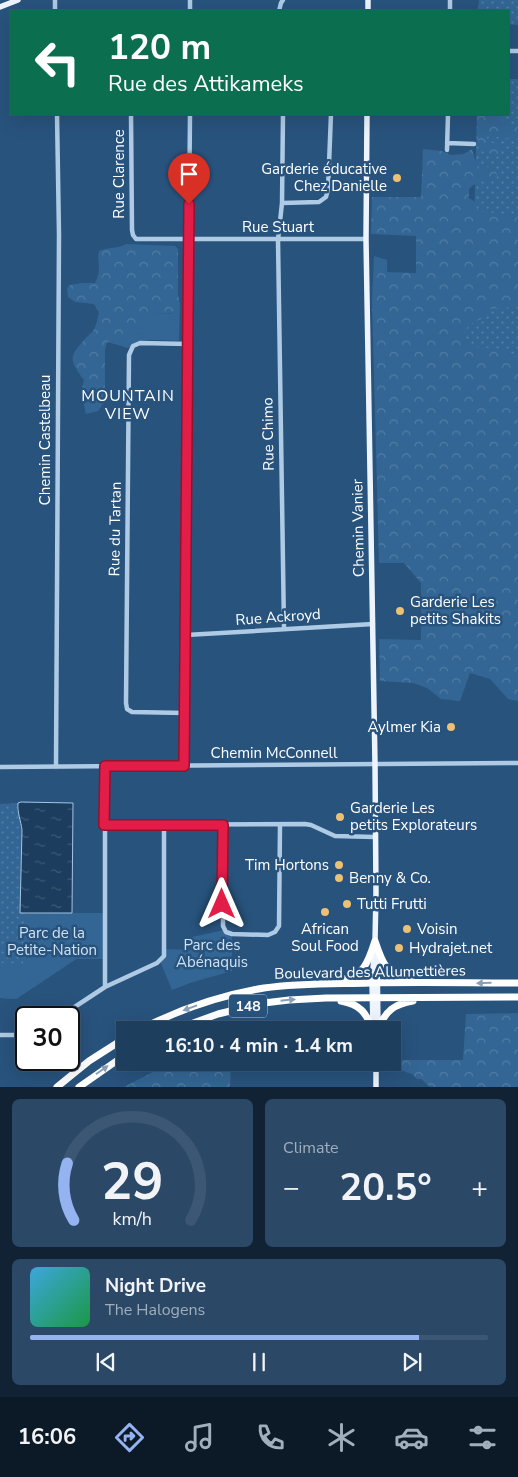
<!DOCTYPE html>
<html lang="en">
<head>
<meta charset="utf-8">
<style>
	body { margin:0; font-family:"Nunito Sans",sans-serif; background:#2b4967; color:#f1f3f6; height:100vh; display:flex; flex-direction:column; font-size:19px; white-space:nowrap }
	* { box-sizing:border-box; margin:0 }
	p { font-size:16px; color:#a1aebc }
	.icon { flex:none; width:28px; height:28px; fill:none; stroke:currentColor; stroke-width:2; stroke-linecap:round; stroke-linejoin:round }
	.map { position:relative; height:1087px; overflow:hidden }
	.details { display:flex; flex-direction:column; gap:12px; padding:12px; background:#102234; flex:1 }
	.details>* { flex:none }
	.top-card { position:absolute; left:10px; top:10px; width:499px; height:105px; border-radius:0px; box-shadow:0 5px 20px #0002,0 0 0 1px #3c5773; background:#0b6e4f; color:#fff; overflow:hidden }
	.speed { position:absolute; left:15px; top:1006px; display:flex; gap:10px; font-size:25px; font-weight:700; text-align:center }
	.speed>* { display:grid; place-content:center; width:65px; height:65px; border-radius:50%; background:#1e3e5e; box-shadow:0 5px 20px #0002,0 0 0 1px #3c5773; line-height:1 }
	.speed .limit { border:2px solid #111; border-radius:8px; background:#fff; color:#111 }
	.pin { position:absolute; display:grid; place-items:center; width:42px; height:42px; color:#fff; margin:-51px -21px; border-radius:50% 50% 50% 0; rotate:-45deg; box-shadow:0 0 5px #0007 }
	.pin .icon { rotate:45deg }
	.me { position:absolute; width:55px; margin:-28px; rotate:0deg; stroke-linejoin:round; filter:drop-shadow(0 0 4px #0008) }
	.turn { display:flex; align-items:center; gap:18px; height:105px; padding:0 15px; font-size:22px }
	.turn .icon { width:65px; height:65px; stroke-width:2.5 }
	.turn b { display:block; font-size:35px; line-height:42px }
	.big { font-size:38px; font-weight:700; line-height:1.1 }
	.details .tile { flex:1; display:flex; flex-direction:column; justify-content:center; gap:8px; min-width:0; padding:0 18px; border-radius:8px; background:#2b4967 }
	.details .dial { align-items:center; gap:0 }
	.dial svg { height:130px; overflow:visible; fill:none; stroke:#3c5773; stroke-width:7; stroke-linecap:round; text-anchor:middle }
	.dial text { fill:#f1f3f6; stroke:none }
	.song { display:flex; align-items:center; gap:15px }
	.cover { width:60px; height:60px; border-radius:8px; background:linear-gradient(135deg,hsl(200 70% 55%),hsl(140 70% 35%)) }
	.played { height:5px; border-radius:2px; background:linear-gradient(90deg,#95b2f1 85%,#3c5773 85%) }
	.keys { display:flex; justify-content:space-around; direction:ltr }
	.heat { display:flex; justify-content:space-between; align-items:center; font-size:28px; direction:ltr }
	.details .tiles { flex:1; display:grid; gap:12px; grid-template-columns:1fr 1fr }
	.tile:last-child { grid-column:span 2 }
	.trip { position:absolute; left:116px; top:1021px; width:285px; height:50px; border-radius:0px; background:#1e3e5e; box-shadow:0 5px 20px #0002,0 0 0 1px #3c5773; font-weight:700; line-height:50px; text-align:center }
	.menu { display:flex; height:80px; justify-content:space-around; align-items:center; background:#0c1926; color:#a1aebc }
	.menu .icon { width:35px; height:35px }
	.menu .on { color:#95b2f1 }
	.menu b { font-size:22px; color:#f1f3f6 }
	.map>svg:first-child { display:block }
</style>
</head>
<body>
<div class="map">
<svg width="518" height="1087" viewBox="0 0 518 1087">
	<defs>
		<pattern id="grass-dots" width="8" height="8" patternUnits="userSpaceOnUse" patternTransform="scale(1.25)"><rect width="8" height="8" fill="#336694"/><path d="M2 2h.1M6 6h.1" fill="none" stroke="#527da4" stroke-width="1.8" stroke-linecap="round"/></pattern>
		<pattern id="forest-crowns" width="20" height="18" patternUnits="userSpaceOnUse" patternTransform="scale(1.25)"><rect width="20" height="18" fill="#336694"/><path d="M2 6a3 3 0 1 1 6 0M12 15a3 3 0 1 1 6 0" fill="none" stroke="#527da4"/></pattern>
		<pattern id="water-ripples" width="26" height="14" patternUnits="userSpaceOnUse" patternTransform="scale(1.25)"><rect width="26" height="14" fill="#1c3d5e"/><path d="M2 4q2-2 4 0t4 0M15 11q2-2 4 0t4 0" fill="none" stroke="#3e5a76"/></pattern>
	</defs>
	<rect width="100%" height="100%" fill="#28537d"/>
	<path fill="url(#grass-dots)" d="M479,0H518V25L508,24V11H478Z
		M508,79H518V540L443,375L474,219L477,114H508Z
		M18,803L17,809L21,819L25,914L100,913V959H76L16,999L0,998V804Z"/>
	<path fill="url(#forest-crowns)" d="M477,114H494L513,126H518V138L509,139L488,135L487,138V141L496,144L502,148L498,157L480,150L478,140Z
		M423,149L442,151L451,155L464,154L472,149L478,169L487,167L496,169L497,178C486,181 477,180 469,189V198L474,201L478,211L517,216L518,218V307L489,309L481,319L469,325L463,335C471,352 484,346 499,349C506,351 511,356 518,357V701L508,699L490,679L470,673L460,701L441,699L427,688L413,683L380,681L379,639L421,640V583L404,563H379L372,300L374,256L387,260V272L416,273V236L371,234L372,197H421Z
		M126,244L175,246L178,249V295C184,315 168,315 154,313L142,323L141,331L124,342H107L105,350V401L98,411L86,414L81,392L84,380C68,359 69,356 87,337C90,334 94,331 95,327C97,323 98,316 99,312L94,304L75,302L68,297L67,288L70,285L82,283H95C103,267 96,264 99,251C108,247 118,249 126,244Z
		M518,1013V1087H430L421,1079H417L412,1074L400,1070L398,1060H463L466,1014Z
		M170,1063H231L230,1087H124Z"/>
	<path fill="#336694" d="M180,301L179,341C164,341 139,336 128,348L107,342L124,341L141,331V315C145,314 150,313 154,313C167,313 175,319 180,301Z
		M72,913H104L105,959H76L16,999L0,998V963L23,964L25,914Z
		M224,930L232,934V971L190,983L172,990L160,961L164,949L192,950V937Z"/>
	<path fill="url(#water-ripples)" stroke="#a2c6e5" d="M21,802L73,803L72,913H20L22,830C21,821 17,812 18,803Z"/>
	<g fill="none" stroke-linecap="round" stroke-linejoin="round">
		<path stroke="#aecae4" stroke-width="4.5" d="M55,0V11
			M190,11V0
			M279,11L281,3L283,0
			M450,11V0
			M508,51H518
			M131,114L132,230L133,235L136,239H366
			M283,114L282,203L278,240L284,628
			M447,143L474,144
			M447,150L448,114
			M282,203L319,202L326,197L328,189L331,114
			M186,635L373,624
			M185,713L132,712L127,709L126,703L129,355L133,346L140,343L188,344
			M105,766V987
			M184,766L190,114
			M0,767L518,763
			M56,767L59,235L57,114
			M104,825L305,824L311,825L335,836L375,837
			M223,825V926L226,932L232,934L268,935L275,932L279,926L280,825
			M58,1018L105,987L157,963L164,956V825
			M0,1035H26"/>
		<path stroke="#edf4fd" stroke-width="5.5" d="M0,7L18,0
			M368,11V0
			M367,114L366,239L375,764L376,893L375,941L372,983L373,1026
			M377,953L378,1026
			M376,1087V1062"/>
		<path stroke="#fff" stroke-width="7" d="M375,941C382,962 386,976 411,979
			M340,980C364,976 368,963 375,941
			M341,1001C361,1005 365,1012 373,1029
			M378,1028C386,1011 394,1004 413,1001
			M139,1030C178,1010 221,995 264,988C300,983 335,984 370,983C419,982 469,983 518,983
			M174,1030L218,1014L264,1003L289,1000L326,998L518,997
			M57,1087L89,1061L125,1038
			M79,1087L125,1055"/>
	</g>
	<defs><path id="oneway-solid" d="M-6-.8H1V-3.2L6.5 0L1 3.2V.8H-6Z" transform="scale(1.25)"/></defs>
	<g fill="#89a0b8">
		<use href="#oneway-solid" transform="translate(484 983) rotate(179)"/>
		<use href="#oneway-solid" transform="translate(288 1000) rotate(-6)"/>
		<use href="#oneway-solid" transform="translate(190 1008) rotate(160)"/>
		<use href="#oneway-solid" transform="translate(102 1070) rotate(-35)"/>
	</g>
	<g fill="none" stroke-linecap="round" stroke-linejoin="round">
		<defs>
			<path id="route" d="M189,204L184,766H105L104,825H223L222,904"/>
		</defs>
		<use href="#route" stroke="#92132f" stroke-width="12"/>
		<use href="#route" stroke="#e11d48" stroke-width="9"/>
	</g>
	<g fill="#ecc174" stroke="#28537d" stroke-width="2">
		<circle cx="397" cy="178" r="5"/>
		<circle cx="400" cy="611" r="5"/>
		<circle cx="451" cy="727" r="5"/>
		<circle cx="340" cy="817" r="5"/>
		<circle cx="339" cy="865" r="5"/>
		<circle cx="339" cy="878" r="5"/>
		<circle cx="347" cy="904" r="5"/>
		<circle cx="325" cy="912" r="5"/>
		<circle cx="407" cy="929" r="5"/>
		<circle cx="399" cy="948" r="5"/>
	</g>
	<g text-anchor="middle" stroke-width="5" stroke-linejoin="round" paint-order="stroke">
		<rect fill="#28537d" stroke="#becbd8" stroke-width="1" x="229" y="994.5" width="38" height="23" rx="4"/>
		<g font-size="14" font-weight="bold" fill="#fff">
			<text x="248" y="1011">148</text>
		</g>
		<g font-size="15" fill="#fff" stroke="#28537d" text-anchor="start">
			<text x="387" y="174" text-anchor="end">Garderie éducative<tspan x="387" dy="17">Chez Danielle</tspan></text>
			<text x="410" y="607">Garderie Les<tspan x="410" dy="17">petits Shakits</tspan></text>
			<text x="441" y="732" text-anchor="end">Aylmer Kia</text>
			<text x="350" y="813">Garderie Les<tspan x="350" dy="17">petits Explorateurs</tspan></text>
			<text x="329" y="870" text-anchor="end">Tim Hortons</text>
			<text x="349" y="883">Benny &amp; Co.</text>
			<text x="357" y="909">Tutti Frutti</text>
			<text x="325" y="934" text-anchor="middle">African<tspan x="325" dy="17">Soul Food</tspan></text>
			<text x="417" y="934">Voisin</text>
			<text x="409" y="953">Hydrajet.net</text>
		</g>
		<g font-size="15" fill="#fff" stroke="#28537d">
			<text transform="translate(119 174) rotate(-90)" y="5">Rue Clarence</text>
			<text x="278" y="232">Rue Stuart</text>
			<text transform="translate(268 434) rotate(-91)" y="5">Rue Chimo</text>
			<text transform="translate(45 440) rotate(-90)" y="5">Chemin Castelbeau</text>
			<text transform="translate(358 528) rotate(-91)" y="5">Chemin Vanier</text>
			<text transform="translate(115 529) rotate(-89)" y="5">Rue du Tartan</text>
			<text transform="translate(278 617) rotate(-4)" y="5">Rue Ackroyd</text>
			<text x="274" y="758">Chemin McConnell</text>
			<text transform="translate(370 972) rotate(-1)" y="5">Boulevard des Allumettières</text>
		</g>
		<g font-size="15" fill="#d0e3f4" stroke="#28537d">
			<text x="52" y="938">Parc de la<tspan x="52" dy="17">Petite-Nation</tspan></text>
			<text x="212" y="950">Parc des<tspan x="212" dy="17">Abénaquis</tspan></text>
		</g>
		<g font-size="16" letter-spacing="1" fill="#fff" stroke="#28537d">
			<text x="128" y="401">MOUNTAIN<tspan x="128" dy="18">VIEW</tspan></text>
		</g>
	</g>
</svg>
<div class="speed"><div class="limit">30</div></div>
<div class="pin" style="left:189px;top:204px;background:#d93025"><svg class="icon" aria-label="arrive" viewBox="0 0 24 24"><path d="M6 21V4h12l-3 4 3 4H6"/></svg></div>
<svg class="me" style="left:222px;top:904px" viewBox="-20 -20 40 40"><path d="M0-17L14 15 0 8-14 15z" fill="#e11d48" stroke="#fff" stroke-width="4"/></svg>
<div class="trip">16:10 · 4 min · 1.4 km</div>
<div class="top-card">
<div class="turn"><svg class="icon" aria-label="left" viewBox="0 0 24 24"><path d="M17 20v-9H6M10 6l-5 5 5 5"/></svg><div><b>120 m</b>Rue des Attikameks</div></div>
</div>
</div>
<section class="details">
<div class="tiles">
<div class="tile dial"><svg viewBox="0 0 100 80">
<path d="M14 69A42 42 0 1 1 86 69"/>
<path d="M14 69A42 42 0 0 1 10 34" stroke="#95b2f1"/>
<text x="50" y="56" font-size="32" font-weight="700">29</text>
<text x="50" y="72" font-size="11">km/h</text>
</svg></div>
<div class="tile"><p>Climate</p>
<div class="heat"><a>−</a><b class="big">20.5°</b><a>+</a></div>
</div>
<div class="tile">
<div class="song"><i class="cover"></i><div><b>Night Drive</b><p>The Halogens</p></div></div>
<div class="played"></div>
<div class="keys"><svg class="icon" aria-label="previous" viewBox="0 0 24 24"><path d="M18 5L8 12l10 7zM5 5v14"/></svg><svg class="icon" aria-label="pause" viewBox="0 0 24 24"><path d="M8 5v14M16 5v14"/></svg><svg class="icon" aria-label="next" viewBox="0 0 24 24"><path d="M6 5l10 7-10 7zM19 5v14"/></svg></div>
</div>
</div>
</section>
<nav class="menu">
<b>16:06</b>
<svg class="icon on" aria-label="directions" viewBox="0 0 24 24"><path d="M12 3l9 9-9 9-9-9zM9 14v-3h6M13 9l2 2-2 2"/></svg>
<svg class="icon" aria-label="music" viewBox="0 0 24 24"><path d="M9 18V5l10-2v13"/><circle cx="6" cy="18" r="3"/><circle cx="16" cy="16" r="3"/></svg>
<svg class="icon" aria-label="phone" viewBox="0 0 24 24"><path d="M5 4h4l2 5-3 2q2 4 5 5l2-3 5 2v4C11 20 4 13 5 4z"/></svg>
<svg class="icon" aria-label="climate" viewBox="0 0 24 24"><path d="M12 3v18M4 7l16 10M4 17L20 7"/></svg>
<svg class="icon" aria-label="car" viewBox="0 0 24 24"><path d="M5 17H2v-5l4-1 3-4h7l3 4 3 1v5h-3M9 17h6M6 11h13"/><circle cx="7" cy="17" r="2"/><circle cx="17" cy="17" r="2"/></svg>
<svg class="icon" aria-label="filters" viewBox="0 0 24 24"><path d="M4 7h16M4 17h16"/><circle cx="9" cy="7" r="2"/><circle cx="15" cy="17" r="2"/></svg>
</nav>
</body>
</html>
